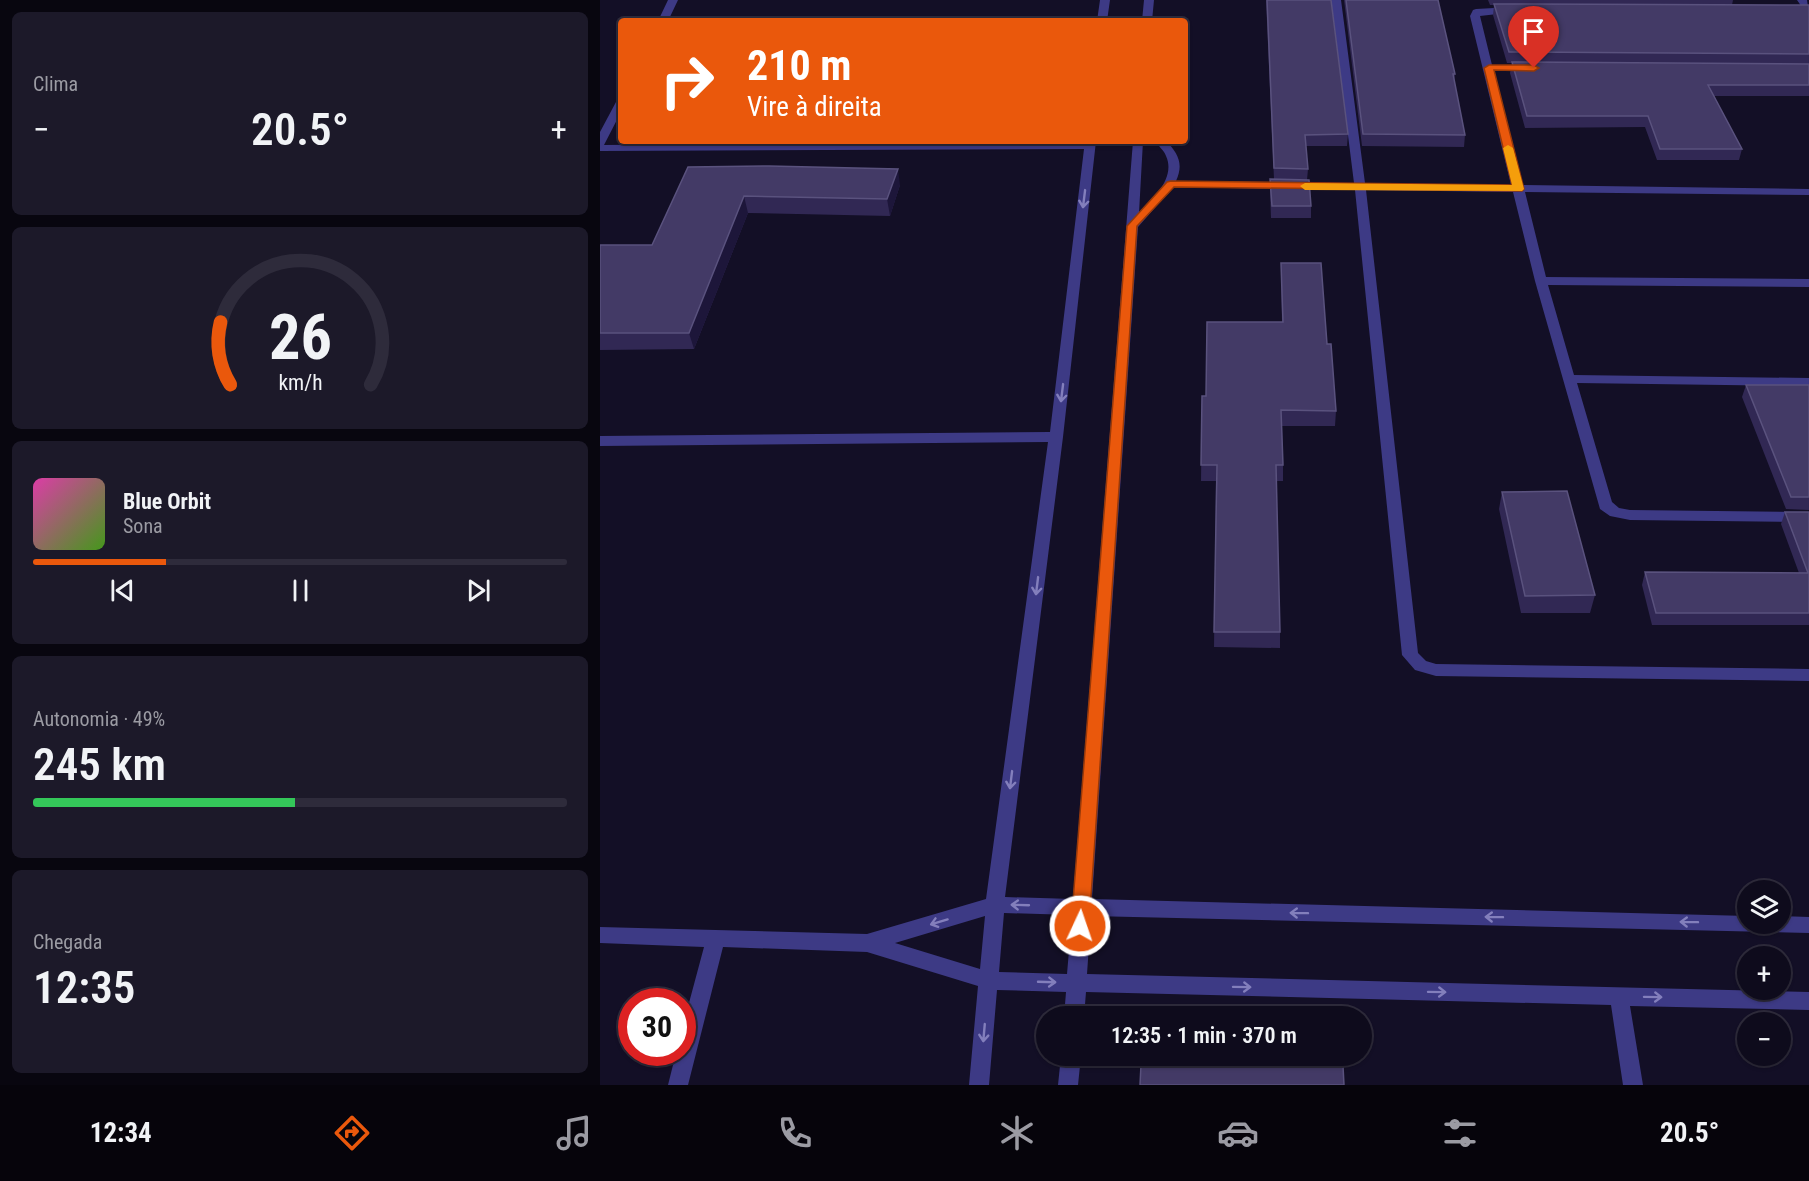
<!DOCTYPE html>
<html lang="pt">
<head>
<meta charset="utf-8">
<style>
	body { margin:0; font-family:"Roboto Condensed",sans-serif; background:#1c1929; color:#f1f3f6; height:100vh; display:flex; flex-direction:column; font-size:22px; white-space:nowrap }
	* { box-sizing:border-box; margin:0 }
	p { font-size:20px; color:#9b9ba3 }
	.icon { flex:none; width:33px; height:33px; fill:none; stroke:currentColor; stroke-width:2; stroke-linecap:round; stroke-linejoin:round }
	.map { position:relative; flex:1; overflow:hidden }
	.details { display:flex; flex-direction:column; gap:12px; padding:12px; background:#08060f; width:600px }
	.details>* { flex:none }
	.top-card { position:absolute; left:18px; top:18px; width:570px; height:126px; border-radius:6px; box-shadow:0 2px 4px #0004,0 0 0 2px #2e2b3b; background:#ea580c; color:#fff; overflow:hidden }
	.controls { position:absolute; left:1137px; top:880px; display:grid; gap:12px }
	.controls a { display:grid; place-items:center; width:54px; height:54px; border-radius:50%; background:#0e0b1c; box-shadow:0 2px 4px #0004,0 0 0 2px #2e2b3b; font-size:30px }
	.speed { position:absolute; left:18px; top:988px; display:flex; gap:12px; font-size:30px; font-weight:700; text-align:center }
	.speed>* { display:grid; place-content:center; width:78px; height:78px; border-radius:50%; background:#0e0b1c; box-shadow:0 2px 4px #0004,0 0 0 2px #2e2b3b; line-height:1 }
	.speed .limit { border:9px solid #d22; background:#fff; color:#111 }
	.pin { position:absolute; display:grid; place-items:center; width:51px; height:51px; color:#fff; margin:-62px -26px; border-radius:50% 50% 50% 0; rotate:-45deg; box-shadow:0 0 6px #0007 }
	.pin .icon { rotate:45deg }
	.me { position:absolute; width:66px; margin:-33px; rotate:3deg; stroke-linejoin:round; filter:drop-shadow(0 0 4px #0008) }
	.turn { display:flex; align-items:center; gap:21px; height:126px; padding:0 30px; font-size:27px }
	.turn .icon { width:78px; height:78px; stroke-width:2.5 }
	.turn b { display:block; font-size:42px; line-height:51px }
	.big { font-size:45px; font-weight:600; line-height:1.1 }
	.details .tile { flex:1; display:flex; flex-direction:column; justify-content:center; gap:9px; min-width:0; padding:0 21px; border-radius:9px; background:#1c1929 }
	.details .dial { align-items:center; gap:0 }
	.dial svg { height:156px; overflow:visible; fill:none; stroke:#2e2b3b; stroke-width:7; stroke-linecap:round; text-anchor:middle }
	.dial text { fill:#f1f3f6; stroke:none }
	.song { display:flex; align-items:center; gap:18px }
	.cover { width:72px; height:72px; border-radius:9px; background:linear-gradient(135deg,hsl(320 70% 55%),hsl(100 70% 35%)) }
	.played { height:6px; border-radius:3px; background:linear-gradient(90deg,#ea580c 25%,#2e2b3b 25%) }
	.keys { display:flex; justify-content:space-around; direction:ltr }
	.heat { display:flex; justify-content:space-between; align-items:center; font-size:33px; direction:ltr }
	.charge { height:9px; border-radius:4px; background:linear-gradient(90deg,#34c759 49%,#2e2b3b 0) }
	.trip { position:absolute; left:436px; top:1006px; width:336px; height:60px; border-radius:30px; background:#0e0b1c; box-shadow:0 2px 4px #0004,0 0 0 2px #2e2b3b; font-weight:600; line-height:60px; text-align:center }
	.dock { display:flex; height:96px; justify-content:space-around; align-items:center; background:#06040b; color:#9b9ba3 }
	.dock .icon { width:42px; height:42px }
	.dock .on { color:#ea580c }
	.dock b { font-size:27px; color:#f1f3f6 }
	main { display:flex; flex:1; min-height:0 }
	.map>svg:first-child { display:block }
</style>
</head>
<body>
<main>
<section class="details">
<div class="tile"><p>Clima</p>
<div class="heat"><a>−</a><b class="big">20.5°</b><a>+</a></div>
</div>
<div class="tile dial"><svg viewBox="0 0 100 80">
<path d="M14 69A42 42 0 1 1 86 69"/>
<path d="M14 69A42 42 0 0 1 9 37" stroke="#ea580c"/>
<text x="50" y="56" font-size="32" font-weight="700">26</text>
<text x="50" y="72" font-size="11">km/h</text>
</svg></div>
<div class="tile">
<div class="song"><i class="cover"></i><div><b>Blue Orbit</b><p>Sona</p></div></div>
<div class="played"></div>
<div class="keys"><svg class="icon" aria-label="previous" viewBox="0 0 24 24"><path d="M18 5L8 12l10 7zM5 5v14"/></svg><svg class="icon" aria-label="pause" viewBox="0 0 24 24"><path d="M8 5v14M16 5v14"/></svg><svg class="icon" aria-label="next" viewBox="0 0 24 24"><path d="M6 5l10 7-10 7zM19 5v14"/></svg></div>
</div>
<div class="tile"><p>Autonomia · 49%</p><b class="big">245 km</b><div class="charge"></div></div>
<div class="tile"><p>Chegada</p><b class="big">12:35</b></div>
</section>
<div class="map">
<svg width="1209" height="1085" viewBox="0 0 1209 1085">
	<rect width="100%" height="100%" fill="#130f26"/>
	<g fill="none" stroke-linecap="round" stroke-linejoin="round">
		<path fill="#3d3a85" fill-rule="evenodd" d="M68,0H78L68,21H58Z
			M500,0H510L507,21H497Z
			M544,0H554L552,21H542Z
			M731,0H741L765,183L911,185L870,16L873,10L876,9L912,7L915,8V12L880,16L892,65H931L936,68L931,71H894L923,185L1209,189V195L925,192L946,277L1209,279V287L948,285L974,375L1209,378V386L977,383L1012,502L1019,508L1030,510L1209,512V522L1030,520L1010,516L1000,509L935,281L913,192L766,190L818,653L826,661L836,664L1209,669V681L836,676L815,670L802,655L755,190L573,187L538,227L492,899L1148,916V924H1180V916L1209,917V933L491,916L487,974L1209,992V1010L1030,1006L1043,1085H1023L1011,1005L486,992L484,1017H464L466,992L397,990L389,1085H369L378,986L267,952L123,947L88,1085H68L76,1053H82V1029L104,947L0,943V927L267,934L386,899L448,442L0,446V436L450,432L484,149L0,151V132L16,102L21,99V112L4,145L496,141L463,437L405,897L473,899L533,141H543L539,213C553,199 576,178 566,156C564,150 558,146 555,141H566C578,153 584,164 576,181L754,183ZM404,913L472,915L467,974L399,972ZM385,916L380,969L295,943Z
			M1197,0H1207L1209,14L1206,13Z
			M461,1056H481L478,1085H458Z"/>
	</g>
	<path fill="#312854" d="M666,0H731L748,134L747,146H706L708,169L707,180L711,206V218H671L670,191V179H674Z
		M744,0H838L855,74L854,81L865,135L864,147L762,146Z
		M888,0H1133L1132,5H1209V96H1114L1142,149L1139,160H1057L1045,127L925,128L910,73L912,63H907L893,15L894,5H890Z
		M88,167L300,185L290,216L148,213L94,349L0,350V245H52Z
		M681,263L736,411L735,426H682L683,465V481H676L680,632V648L614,647L616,481H601L602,396H606L682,322L681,278Z
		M1146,385H1209V510L1186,509L1142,397Z
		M902,492L995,595L990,613H921L899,509Z
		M1185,512H1209V625H1052L1042,585L1045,572L1199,573L1181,524Z"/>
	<path fill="#1d163a" d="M298,169L300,185L290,216L287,199Z
		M144,196L148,213L94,349L89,333Z"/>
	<path fill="#433a66" stroke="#5a527e" stroke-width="1.5" d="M667,0H731L748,134L705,135L708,169L674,168Z
		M746,0H838L855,74H853L865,135L763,134Z
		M894,4L1209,5V54L909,52Z
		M912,62L1209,64V85H1108L1142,149H1060L1048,116H927Z
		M169,166L298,169L287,199L144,196L89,333H0V245H52L88,167Z
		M670,179L709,180L711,206H672Z
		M681,263H721L727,344H731L736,411L681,410L683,465H676L680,632H614L617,465H601L602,396H606L607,322H683Z
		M1146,385H1209V497H1191Z
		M967,491L995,595L925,596L902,492Z
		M1185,512H1209V613H1056L1045,572L1208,573Z
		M541,1065L743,1066L744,1085H540Z"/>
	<defs><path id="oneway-shaft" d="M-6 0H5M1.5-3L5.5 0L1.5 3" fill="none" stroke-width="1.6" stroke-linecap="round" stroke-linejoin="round" transform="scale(1.5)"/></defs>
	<g stroke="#837fbc">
		<use href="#oneway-shaft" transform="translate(484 199) rotate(97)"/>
		<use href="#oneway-shaft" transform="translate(462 393) rotate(97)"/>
		<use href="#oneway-shaft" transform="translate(437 586) rotate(97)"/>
		<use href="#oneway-shaft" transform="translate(411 780) rotate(97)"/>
		<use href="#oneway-shaft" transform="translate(420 905) rotate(-178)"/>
		<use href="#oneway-shaft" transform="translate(699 913) rotate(-179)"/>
		<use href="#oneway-shaft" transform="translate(894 917) rotate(-179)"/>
		<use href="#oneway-shaft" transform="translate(339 922) rotate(163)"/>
		<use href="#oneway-shaft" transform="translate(1089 922) rotate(-179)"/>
		<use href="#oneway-shaft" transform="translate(447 982) rotate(2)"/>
		<use href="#oneway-shaft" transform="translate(642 987) rotate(1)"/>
		<use href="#oneway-shaft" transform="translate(837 992) rotate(1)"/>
		<use href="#oneway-shaft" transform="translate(1053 997) rotate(1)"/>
		<use href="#oneway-shaft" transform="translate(384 1033) rotate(95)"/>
	</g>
	<path fill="#ea580c" stroke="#983908" stroke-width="1.5" d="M889,65H934L939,68L934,71L894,70L924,189L922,191L574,187L537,226L489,926L486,931L480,934L474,931L471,926L527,226L567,182L571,181L912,185L884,68Z"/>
	<path fill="#f59e0b" d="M908,145L913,148L924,189L922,191L705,190L700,186L705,183L912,185L903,148Z"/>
</svg>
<div class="controls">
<a><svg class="icon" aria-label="layers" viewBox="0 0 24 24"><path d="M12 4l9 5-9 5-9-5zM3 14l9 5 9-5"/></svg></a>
<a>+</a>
<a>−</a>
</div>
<div class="speed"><div class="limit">30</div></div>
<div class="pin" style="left:934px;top:68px;background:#d93025"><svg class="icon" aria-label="arrive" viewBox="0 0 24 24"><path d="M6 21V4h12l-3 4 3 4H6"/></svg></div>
<svg class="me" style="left:480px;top:926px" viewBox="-20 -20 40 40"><circle r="17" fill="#ea580c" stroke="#fff" stroke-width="3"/><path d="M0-11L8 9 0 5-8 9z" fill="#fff"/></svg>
<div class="trip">12:35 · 1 min · 370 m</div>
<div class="top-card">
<div class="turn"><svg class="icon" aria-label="right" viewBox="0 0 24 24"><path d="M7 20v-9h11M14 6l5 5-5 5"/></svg><div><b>210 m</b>Vire à direita</div></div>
</div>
</div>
</main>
<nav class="dock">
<b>12:34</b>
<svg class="icon on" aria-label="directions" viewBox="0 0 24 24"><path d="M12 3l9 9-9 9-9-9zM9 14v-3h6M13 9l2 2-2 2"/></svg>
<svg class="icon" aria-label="music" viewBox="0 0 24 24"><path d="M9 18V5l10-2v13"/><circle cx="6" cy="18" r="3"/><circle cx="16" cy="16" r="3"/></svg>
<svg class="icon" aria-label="phone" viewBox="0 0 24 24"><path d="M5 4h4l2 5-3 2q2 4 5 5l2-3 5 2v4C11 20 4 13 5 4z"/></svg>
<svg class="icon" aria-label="climate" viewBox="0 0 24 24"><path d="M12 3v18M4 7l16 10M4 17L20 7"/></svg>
<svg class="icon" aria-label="car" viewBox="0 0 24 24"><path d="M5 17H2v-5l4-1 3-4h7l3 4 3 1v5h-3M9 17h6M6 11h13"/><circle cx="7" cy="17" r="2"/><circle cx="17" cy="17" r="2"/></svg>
<svg class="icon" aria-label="filters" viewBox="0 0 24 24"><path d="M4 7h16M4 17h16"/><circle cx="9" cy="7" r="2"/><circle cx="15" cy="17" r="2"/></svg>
<b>20.5°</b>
</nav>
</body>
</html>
